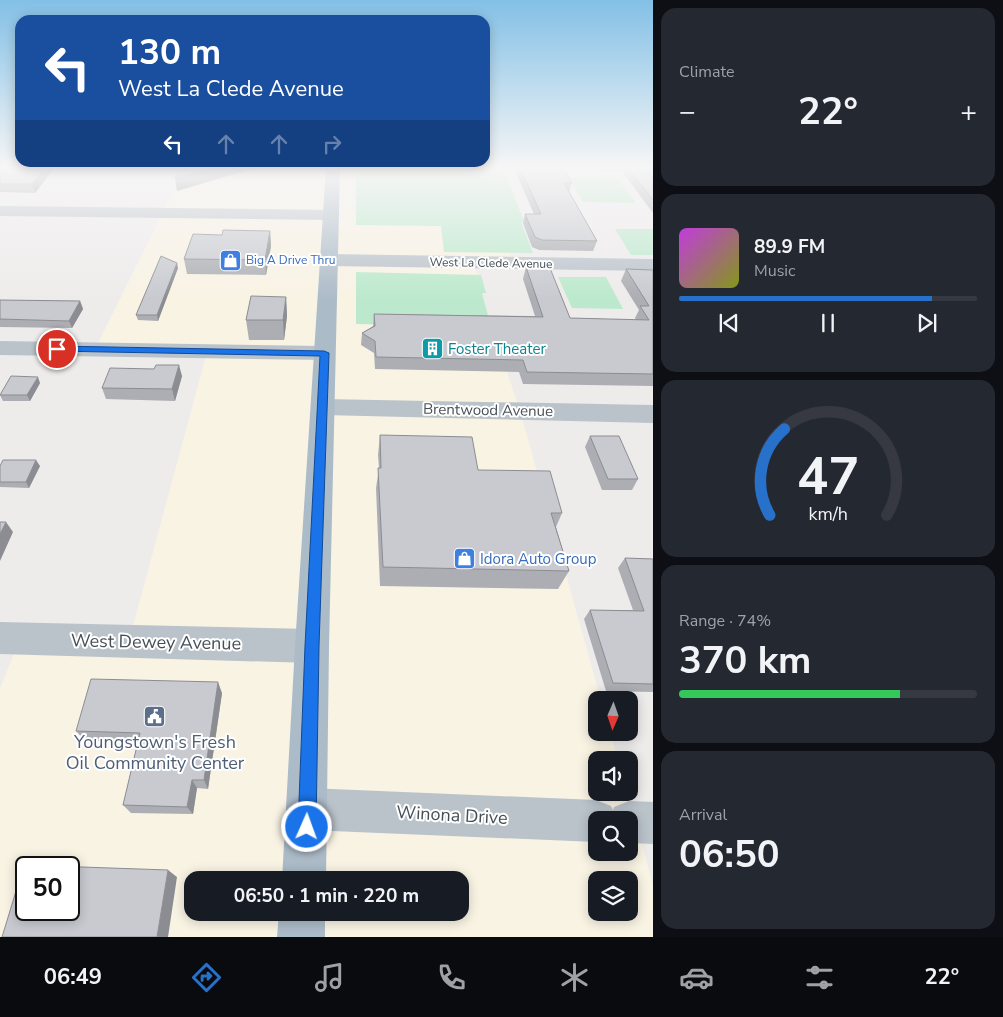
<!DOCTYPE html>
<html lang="en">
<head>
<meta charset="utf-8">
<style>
	body { margin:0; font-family:"Nunito Sans",sans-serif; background:#242831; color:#f1f3f6; height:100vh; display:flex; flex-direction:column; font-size:19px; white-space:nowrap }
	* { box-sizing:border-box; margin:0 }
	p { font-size:16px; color:#9ea1a6 }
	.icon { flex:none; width:28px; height:28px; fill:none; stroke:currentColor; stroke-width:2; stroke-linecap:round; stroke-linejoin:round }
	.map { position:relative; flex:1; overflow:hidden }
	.sheet { display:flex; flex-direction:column; gap:8px; padding:8px; background:#0d0f14; width:350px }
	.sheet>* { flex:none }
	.banner { position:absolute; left:15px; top:15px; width:475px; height:152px; border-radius:15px; box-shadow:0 2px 12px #0003; background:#1a4fa0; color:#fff; overflow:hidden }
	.needle { width:32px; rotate:182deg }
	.controls { position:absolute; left:588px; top:691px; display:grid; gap:10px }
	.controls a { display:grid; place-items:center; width:50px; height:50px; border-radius:10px; background:#171b24; box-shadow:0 2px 12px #0003; font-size:25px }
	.speed { position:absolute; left:15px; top:856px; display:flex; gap:10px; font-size:25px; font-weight:700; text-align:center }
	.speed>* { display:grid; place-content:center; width:65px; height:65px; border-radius:50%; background:#171b24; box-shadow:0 2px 12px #0003; line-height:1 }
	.speed .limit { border:2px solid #111; border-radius:8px; background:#fff; color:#111 }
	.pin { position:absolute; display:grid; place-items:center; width:42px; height:42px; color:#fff; margin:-21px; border:2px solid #fff; border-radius:50%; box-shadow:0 1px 5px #0007 }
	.me { position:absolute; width:55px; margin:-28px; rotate:2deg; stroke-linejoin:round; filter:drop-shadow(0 0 4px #0008) }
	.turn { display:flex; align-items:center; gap:18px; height:105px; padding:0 20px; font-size:22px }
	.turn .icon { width:65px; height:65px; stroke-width:2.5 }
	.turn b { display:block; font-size:35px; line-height:42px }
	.lanes { display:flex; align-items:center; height:48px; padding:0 20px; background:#0003; justify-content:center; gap:25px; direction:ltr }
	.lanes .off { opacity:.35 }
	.big { font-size:38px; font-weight:700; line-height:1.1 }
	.sheet .tile { flex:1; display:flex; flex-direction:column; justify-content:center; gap:8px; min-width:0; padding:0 18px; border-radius:15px; background:#242831 }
	.sheet .dial { align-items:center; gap:0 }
	.dial svg { height:130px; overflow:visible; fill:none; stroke:#363941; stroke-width:7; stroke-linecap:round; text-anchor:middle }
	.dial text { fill:#f1f3f6; stroke:none }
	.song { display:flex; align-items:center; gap:15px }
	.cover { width:60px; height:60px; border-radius:8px; background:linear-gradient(135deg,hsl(290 70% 55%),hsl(70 70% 35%)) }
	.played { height:5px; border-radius:2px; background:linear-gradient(90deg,#2871cb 85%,#363941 85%) }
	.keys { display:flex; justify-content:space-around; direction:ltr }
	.heat { display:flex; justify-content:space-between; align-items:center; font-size:28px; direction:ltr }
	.charge { height:8px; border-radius:4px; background:linear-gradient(90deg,#34c759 74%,#363941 0) }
	.trip { position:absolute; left:184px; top:871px; width:285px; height:50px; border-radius:15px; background:#171b24; box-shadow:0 2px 12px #0003; font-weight:700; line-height:50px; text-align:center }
	.dock { display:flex; height:80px; justify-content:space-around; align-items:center; background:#090b0e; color:#9ea1a6 }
	.dock .icon { width:35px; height:35px }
	.dock .selected { color:#2871cb }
	.dock b { font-size:22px; color:#f1f3f6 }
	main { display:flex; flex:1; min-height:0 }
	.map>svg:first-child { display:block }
</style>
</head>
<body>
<main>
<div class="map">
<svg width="653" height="937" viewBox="0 0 653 937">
	<rect width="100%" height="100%" fill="#eeebeb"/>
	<path fill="#f9f3e4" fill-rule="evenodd" d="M185,168H478L513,263H474L502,371L507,372L520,411L601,700H596V732L610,733L618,760H596V792L628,793L653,885V937H0V688L20,639L129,641L207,352L95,349ZM596,820H629V852H596ZM26,868H69V910H26ZM192,880H460V912H192ZM596,880H629V912H596Z"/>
	<path fill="#bce9cd" d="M363,172L505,174L524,221L521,222L533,253L444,252L441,226L356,225V174Z
		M568,177L618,178L636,203L583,202Z
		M615,229H653V255H631Z
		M356,272L481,275L486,293H482L491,327L356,324Z
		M558,277H606L623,309L572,308Z"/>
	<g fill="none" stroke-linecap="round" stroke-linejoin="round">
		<path fill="#bac3ca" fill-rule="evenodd" d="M591,168H653V172H598L593,171Z
			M0,206L331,210L337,211L339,215L337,219L331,220L0,216Z
			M329,254L653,259V271L329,266L322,264L320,260L322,256Z
			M0,341L324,346L332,348L335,353L332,358L324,360L0,355Z
			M323,399L653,405V423L323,415L314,413L311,407L314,401Z
			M0,622L312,629L324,634L329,646L324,658L312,663L0,654Z
			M308,788L596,800L611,806L613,810L614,807L629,801L653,802V844L629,843V820H596V842L308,830L293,824L287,809L293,794Z"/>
		<path fill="#acbbc8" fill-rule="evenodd" d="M326,168H340L329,646L326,880H282L295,646Z
			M279,912H325V937H277Z"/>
	</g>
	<path fill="#acaeb3" d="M0,168H54L35,193L0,192Z
		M514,168H563L572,183L569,192L597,241L593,251L539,250L532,247L523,223L525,214H534Z
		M626,168H653V213L624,174Z
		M270,231L271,246L266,275L187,274L184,259L222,235Z
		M526,267L570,318L636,320L635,318L639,310L621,281L626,269L653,270V386L523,384L519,372L375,369L374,353L361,345L362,333L373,326L374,314L535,316L523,279Z
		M178,268L158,321L138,320L136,315Z
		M286,297L287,316L284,340H249L246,320Z
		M0,300L80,301L83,309L72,328L0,327Z
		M154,369L182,376L175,401L106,399L102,388Z
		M40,383L30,401H3L0,395Z
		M380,435L478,470L562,513L556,527L569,571L558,589L380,586L376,488L379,468L378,455Z
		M590,436L638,479L632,490H602L585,447Z
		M0,466H40L29,488L0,487Z
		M625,558L653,559V692L606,691L584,619L590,610H633L618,568Z
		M222,693L208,789L197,788L193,814L131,813L123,805L138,742L85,741L76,731Z"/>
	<path fill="#8c8d92" d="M45,168H54L35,193L32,184Z
		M210,168H255L177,191L175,178Z
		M270,231L271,246L266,275L265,260Z
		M177,263L178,268L158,321L157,315Z
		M286,297L287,316L284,340L283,320Z
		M80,301L83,309L72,328L69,321Z
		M179,365L182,376L175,401L172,389Z
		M38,377L40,383L30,401L27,395Z
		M36,460L40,466L29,488L26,482Z
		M6,522L13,532L0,561V534Z
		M218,682L222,693L208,789L204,780Z
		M192,780L197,788L193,814L187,807Z
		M168,870L177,877L168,937H157Z"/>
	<path fill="#c8cad0" stroke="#8c8d92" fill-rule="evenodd" d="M0,168H45L32,184H0Z
		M180,168H210L175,178Z
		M520,168H563L572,183H564L597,241L542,240L535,237L525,214H541Z
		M628,168H653V200Z
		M223,230L270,231L265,260L184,259L193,234L222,235Z
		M161,256L177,263L157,315H136Z
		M526,267L550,268L570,318L649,320L640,306H649L626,269L653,270V374L527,372L523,360L376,357L375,341L362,333L375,326L374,314L543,317Z
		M251,296L286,297L283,320H246Z
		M0,300L80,301L69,321L0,319Z
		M156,365H179L172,389L102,388L110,368L154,369Z
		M11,376L38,377L27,395H0Z
		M380,435L472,437L478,470L550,471L562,513H551L569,571L383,567L378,468H381Z
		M590,436H619L638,479H608Z
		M3,460H36L26,482H0V466Z
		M0,522H6L0,534Z
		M625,558L653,559V684L613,683L590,610L644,611Z
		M91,679L218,682L204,780H192L187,807L123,805L140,733L76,731Z
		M24,865L168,870L157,937H2ZM26,868H69V910H26Z"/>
	<linearGradient id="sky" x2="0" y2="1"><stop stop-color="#83c0e6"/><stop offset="0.56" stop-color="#f7f6f6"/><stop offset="1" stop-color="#f7f6f6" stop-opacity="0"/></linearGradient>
	<rect width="653" height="299" fill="url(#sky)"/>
	<path fill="#1a73e8" stroke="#114b97" d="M57,346L324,351L329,353L319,646L316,827L313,833L307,835L301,833L298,827L305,646L320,356L53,351L52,349Z"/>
	<defs>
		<symbol id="shop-square" viewBox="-11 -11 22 22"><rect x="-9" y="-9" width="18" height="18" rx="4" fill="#3f7fe0" stroke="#fff"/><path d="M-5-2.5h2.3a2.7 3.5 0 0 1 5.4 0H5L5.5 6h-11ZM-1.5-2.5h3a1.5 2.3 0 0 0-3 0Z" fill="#fff"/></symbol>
		<symbol id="building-square" viewBox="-11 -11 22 22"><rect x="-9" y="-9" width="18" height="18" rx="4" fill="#0f9aa8" stroke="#fff"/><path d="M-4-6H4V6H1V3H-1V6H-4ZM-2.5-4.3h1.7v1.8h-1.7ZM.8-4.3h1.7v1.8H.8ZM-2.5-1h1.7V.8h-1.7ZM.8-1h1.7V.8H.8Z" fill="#fff"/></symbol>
		<symbol id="civic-square" viewBox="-11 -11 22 22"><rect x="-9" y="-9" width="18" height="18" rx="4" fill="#5c6f8a" stroke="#fff"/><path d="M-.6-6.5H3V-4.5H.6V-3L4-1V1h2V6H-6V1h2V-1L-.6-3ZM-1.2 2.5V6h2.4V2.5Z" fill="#fff"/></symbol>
	</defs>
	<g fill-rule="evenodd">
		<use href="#shop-square" x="218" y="248" width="25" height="25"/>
		<use href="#building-square" x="420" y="336" width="25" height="25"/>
		<use href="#shop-square" x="452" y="546" width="25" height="25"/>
		<use href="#civic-square" x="142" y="704" width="25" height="25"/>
	</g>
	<g text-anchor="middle" stroke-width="4" stroke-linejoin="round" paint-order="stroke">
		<g font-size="12" fill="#366cbe" stroke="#fff" text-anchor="start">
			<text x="246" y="264">Big A Drive Thru</text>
		</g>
		<g font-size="12" fill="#454f56" stroke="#fff">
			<text transform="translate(491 263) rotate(1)" y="4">West La Clede Avenue</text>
		</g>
		<g font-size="15" fill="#0d838f" stroke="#fff" text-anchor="start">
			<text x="448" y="354">Foster Theater</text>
		</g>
		<g font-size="15" fill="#454f56" stroke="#fff">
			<text transform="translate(488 410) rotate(1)" y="5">Brentwood Avenue</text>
		</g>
		<g font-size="15" fill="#366cbe" stroke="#fff" text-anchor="start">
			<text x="480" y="564">Idora Auto Group</text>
		</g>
		<g font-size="18" fill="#454f56" stroke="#fff">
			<text transform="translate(156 642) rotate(1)" y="6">West Dewey Avenue</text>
			<text transform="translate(452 815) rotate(3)" y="6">Winona Drive</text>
		</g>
		<g font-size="18" fill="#4e5e75" stroke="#fff">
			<text x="155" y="748">Youngstown's Fresh<tspan x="155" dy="21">Oil Community Center</tspan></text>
		</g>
	</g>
</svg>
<div class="controls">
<a><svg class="needle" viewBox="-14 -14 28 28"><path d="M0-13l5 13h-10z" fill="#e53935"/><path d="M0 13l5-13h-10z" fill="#9ea1a6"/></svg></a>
<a><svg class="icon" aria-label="sound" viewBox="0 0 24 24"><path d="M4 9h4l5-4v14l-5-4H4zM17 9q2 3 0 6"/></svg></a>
<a><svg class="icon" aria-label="search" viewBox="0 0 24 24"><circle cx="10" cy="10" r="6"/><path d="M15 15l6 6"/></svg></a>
<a><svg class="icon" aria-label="layers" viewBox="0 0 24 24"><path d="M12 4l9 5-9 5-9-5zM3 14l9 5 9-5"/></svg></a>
</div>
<div class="speed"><div class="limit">50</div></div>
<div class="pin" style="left:57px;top:349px;background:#d93025"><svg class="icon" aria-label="arrive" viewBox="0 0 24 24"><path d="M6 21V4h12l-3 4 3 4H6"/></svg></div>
<svg class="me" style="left:307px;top:827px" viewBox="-20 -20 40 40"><circle r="17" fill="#1a73e8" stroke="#fff" stroke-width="3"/><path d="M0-11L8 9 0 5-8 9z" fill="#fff"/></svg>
<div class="trip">06:50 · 1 min · 220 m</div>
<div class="banner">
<div class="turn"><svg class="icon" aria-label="left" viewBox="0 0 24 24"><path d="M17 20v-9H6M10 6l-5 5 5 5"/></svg><div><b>130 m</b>West La Clede Avenue</div></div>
<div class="lanes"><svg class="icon" aria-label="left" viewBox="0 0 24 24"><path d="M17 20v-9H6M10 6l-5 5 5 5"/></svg><svg class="icon off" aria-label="ahead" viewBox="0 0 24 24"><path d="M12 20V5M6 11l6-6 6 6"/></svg><svg class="icon off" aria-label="ahead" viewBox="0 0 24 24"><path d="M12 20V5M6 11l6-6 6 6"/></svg><svg class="icon off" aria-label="right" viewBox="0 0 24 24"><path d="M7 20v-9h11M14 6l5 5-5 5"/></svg></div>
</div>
</div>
<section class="sheet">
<div class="tile"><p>Climate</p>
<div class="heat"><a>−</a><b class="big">22°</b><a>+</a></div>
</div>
<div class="tile">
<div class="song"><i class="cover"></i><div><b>89.9 FM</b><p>Music</p></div></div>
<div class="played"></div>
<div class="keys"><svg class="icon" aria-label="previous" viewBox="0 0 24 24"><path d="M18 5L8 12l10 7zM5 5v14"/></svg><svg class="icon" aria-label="pause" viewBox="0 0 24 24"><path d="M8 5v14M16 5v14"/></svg><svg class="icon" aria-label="next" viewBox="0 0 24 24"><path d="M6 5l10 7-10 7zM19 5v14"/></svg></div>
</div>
<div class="tile dial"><svg viewBox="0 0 100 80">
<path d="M14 69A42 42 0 1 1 86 69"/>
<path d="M14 69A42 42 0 0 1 23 16" stroke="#2871cb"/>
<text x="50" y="56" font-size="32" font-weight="700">47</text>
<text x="50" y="72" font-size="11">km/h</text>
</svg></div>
<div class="tile"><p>Range · 74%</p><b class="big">370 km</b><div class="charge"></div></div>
<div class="tile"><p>Arrival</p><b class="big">06:50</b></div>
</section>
</main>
<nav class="dock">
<b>06:49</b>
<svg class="icon selected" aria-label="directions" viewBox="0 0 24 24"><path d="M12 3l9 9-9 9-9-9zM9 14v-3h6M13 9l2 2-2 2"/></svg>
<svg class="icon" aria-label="music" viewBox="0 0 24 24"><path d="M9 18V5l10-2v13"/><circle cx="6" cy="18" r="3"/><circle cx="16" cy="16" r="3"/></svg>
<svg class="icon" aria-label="phone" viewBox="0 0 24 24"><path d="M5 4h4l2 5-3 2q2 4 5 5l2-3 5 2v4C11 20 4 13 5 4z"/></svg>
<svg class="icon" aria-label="climate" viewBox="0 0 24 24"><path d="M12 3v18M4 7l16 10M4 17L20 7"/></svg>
<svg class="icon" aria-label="car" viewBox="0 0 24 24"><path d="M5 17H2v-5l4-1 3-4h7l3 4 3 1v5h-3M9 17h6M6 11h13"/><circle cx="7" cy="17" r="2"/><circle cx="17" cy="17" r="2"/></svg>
<svg class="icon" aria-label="filters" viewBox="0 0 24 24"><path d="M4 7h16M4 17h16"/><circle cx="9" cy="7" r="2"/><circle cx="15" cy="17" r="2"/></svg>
<b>22°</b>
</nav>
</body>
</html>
